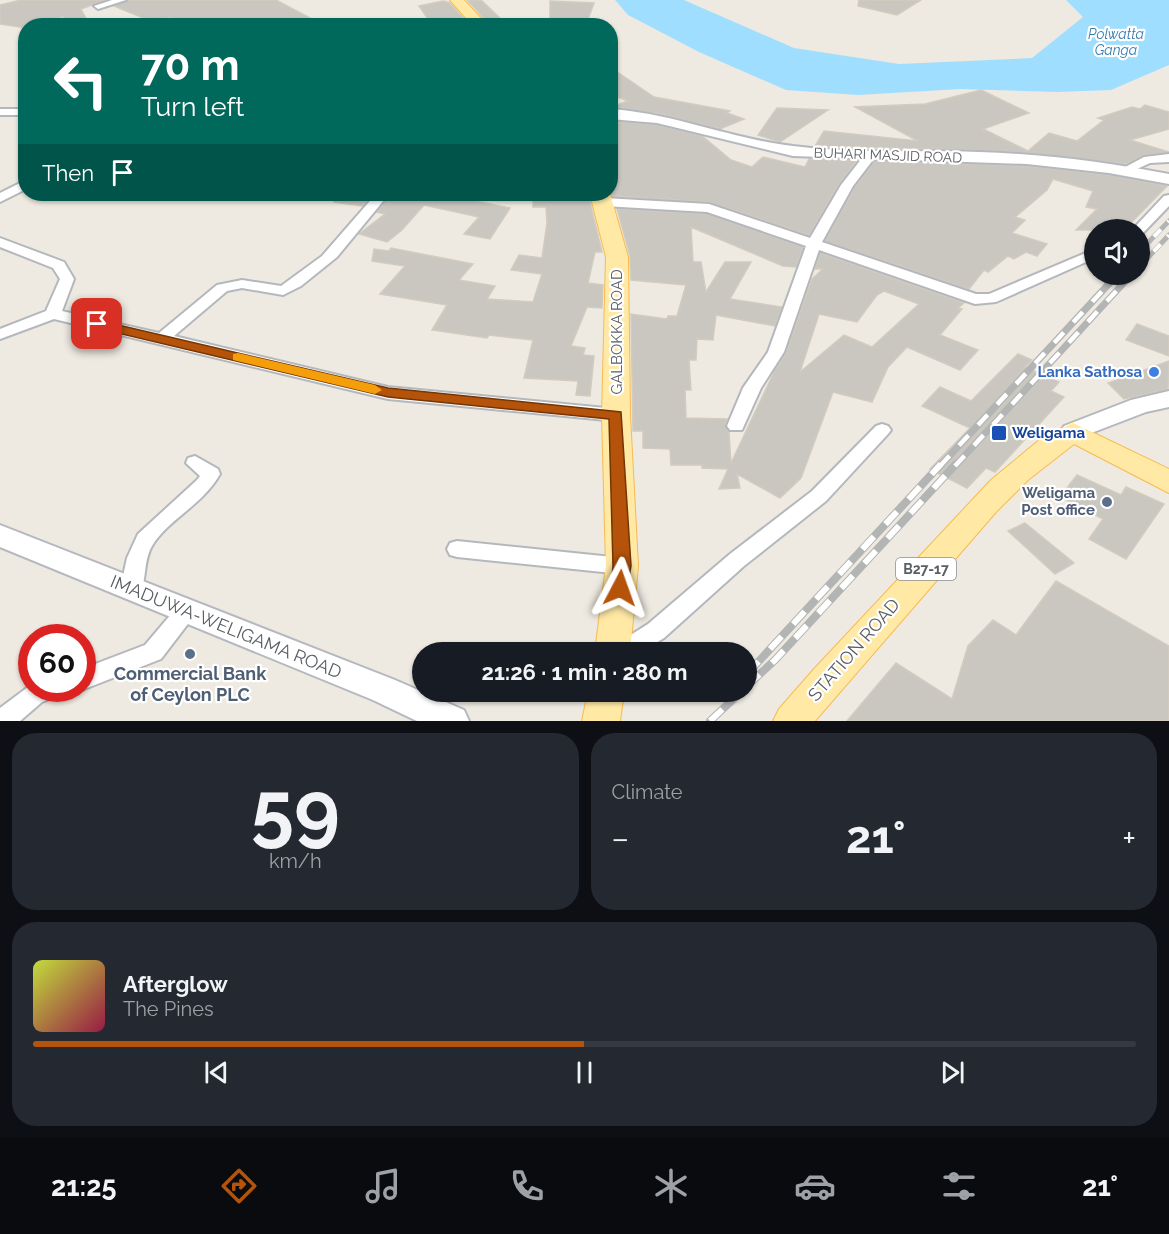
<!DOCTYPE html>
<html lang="en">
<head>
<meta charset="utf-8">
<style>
	body { margin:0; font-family:Raleway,sans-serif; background:#242831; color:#f1f3f6; height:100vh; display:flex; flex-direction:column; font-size:22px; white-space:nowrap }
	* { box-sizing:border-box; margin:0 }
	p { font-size:20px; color:#9ea1a6 }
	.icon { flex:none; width:33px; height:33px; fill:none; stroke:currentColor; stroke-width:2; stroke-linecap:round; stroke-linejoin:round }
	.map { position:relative; height:721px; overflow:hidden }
	.details { display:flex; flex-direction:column; gap:12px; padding:12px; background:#0d0f14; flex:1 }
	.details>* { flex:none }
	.top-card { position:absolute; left:18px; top:18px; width:600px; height:183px; border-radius:24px; box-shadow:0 2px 4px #0004; background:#00695c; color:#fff; overflow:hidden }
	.buttons { position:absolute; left:1084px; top:219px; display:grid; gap:12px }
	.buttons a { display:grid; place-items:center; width:66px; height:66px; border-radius:50%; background:#171b24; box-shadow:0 2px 4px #0004; font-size:30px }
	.speed { position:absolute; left:18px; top:624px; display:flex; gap:12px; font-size:30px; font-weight:700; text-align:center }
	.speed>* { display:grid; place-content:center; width:78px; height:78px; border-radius:50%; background:#171b24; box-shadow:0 2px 4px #0004; line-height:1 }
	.speed .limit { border:9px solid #d22; background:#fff; color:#111 }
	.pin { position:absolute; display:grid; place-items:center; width:51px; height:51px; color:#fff; margin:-26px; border-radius:12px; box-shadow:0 3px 9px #0006 }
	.me { position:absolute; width:66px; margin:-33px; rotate:4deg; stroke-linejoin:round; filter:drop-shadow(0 0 4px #0008) }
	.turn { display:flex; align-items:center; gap:21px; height:126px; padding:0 24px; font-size:27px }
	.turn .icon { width:78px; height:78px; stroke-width:2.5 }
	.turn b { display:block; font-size:42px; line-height:51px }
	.then { display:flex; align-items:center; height:57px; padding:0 24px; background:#0003; gap:12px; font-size:22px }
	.big { font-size:45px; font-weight:700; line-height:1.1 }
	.details .tile { flex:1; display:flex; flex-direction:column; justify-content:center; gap:9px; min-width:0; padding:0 21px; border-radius:24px; background:#242831 }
	.details .dial { align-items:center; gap:0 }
	.dial b { font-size:78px; line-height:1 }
	.song { display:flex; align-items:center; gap:18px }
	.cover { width:72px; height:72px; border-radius:9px; background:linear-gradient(135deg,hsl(70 70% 55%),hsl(340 70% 35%)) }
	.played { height:6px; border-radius:3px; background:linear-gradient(90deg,#b45309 50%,#363941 50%) }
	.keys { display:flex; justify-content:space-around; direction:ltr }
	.heat { display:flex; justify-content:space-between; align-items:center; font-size:33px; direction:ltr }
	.details .tiles { flex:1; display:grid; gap:12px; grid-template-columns:1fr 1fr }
	.tile:last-child { grid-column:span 2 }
	.trip { position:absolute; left:412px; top:642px; width:345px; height:60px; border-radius:30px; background:#171b24; box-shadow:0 2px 4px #0004; font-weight:700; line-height:60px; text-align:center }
	.dock { display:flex; height:96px; justify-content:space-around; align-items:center; background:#090b0e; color:#9ea1a6 }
	.dock .icon { width:42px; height:42px }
	.dock .active { color:#b45309 }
	.dock b { font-size:27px; color:#f1f3f6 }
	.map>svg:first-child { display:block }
</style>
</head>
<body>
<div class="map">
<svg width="1169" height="721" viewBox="0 0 1169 721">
	<rect width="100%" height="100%" fill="#eeeae1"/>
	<path fill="#a0deff" d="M615,0H684L794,48L899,64L1032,58L1083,17L1066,0H1169V65L1111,90L1057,92L960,89L858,95L786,90L699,52L628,15Z"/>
	<path fill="#cac7c0" stroke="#d2cbbf" stroke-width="1.5" fill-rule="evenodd" d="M21,0H105L81,9L90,26H64L63,16L40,26H26V28L0,24V5Z
		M128,0H276L312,19L286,26H200L199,19L185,23L170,17L153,22L114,6Z
		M481,0L505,23L490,25L468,1Z
		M859,0H921L897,15L858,6Z
		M443,1L450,3L470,26H433L419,6Z
		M550,1L594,3L587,22L550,23Z
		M610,67L654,97L730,111L727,113L744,119L720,129L657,113L611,107L628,101L610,94Z
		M981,90L1029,113L983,129L1028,151L1049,133L1077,141L1104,120L1098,118L1132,107L1140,109L1145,105L1169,112V129L1130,140L1169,152L1144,155L1126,164L1003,151L815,146L824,131L918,141L855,107L925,104Z
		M777,108L802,109L828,110L780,142L758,135Z
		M610,121L657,125L702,136L731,160L752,167L763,157L805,167L809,159L857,160L839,184L809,235L709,202L613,196L610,192Z
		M875,161L1027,166L1109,175L1167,186L1124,230H1076L1097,209L1086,207L1093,191L1053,179L1047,190L1015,217L1025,220L1012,233L1047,244L1037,256L1026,252L1014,259L1008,256L988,272L984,270L969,289L825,241L855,187Z
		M335,194H373L362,206L334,202Z
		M391,194H440L510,208L490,239L464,234L479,217L424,205L402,230L387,242L359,234L385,214L377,212Z
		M533,194H588L602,252H595L588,283L603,285L602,308L587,307L571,346L585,348L583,355L594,356L590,396L576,395L578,381L524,378L533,340L489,335L487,338L432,330L447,305L380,294L405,266L372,261L374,249L389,251L391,248L473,264L459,280L495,286L487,299L533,302L542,274L511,270L519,255L542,258L547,223L546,207H533Z
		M617,209L707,214L803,247L796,267L783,266L691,227L693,262H701L706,292L725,262H751L730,299L782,307L775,326L716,315L713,340L697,339L696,360H689L691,390H685L686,418L727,419L725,425L729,432L731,463L774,372L786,353L812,279L823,269H815L820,253L964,303L958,308L962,309L940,335L978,350L960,370L907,347L888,367L872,402L833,392L801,478L780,498L737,474L740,488L719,489L728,469L702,468V465H671L670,449L643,448V431H633L631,314L667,319L668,316H677L686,285L631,280L630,256ZM884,291L919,304L872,347L844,335L800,372L819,314L857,322L877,295Z
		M1137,324L1169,336V356L1126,340Z
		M1018,354L1032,360L1025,367L1059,382L1051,391L1064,397L995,472L986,468L967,488L930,469L970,428L922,406L940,387L971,401Z
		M1169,361L1168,389L1124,399L1108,383Z
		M1077,475L1121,495L1126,487L1164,504L1126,559L1089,539L1103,519L1060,497Z
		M1025,523L1074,563L1055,574L1008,531Z
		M1056,581L1169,646V721H847L896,663L952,699L968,646L993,620L1016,635Z"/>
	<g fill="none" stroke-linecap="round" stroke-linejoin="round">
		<defs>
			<path id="street" d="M112,0H126L98,9L94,6Z
				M0,109H26V115H0Z
				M870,152L876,156L853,186L822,242L976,294H989L1095,249V258L996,302L975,304L819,250L784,352L761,388L742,430H730L727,426L743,388L768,352L806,246L707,212L604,206L597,202L604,198L709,204L810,238L841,185L866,153Z
				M1169,154V162L1150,163L1124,175L1118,171L1144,157Z
				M26,180V189L0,202V193Z
				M376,194H389L337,257L301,286L283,295L242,288L227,291L174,336L388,387L616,409L622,411L625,415L622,419L616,421L388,399L54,319L0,339V329L46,311L60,279L53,268L0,247V238L64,262L74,279L62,311L159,333L217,285L242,280L281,286L322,256Z
				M1169,195V206L1143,233L1140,234V230H1132L1164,196Z
				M882,424L888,426L891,430L888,434L826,501L744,566L664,638L641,652H612L615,645L648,624L730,554L812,491L876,426Z
				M195,456L218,469L220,474C202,506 168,519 152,546C143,561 147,581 139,596L131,599L123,596L120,590L127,558L138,534L197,480L200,476L186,463L188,458Z
				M457,541L622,558L629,560L633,566L629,572L622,574L457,557L450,555L447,549L450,543Z
				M186,603L194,606L197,612L161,659L82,690L77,688H82V669L145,645L178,606Z
				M32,684V688H64L60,695L42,702L20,721H0V708Z"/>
			<path id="secondary" d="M610,109C673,113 731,139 793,146C855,154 917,150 979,152C1043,154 1106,162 1169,174V184L1109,173L1027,164L793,156L657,123L610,119Z
				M1169,391V407L1146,412L1073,440L1064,438L1061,432L1064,426L1131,400Z
				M0,525L395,680L464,710L469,721H417L373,700L0,547Z"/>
			<path id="primary" d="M450,0H464L488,26H473Z
				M590,194H610L628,257L630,415L638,566L630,652H595L606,566L602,415L606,257Z
				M1073,423L1169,469V493L1074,444L1028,480L996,512L815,721H773L779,709L815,668L991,480L1043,437Z
				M588,692H624L620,721H582Z"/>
		</defs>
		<use href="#street" stroke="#b4b8bd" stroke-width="4"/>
		<use href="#secondary" stroke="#b5b9bf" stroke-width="4"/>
		<use href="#primary" stroke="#f8ba50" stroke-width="2"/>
		<use href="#street" fill="#fff" fill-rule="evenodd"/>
		<use href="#secondary" fill="#fff" fill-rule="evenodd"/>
		<use href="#primary" fill="#ffe9a5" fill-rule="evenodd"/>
		<defs>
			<path id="rail-far2" d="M1140,251L1169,221
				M1140,266L1169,235"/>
			<path id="rail-far1" d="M940,466L1118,274
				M955,466L1132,274"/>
			<path id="rail" d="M747,674L941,464
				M747,686L775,660L956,464
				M710,721L741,692"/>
		</defs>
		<use href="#rail-far2" stroke="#b3b4b4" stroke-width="5"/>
		<use href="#rail-far1" stroke="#b3b4b4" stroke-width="7"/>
		<use href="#rail" stroke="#b3b4b4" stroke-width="8"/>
		<use href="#rail-far2" stroke="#fff" stroke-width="4" stroke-dasharray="10" stroke-linecap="butt"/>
		<use href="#rail-far1" stroke="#fff" stroke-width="4.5" stroke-dasharray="14" stroke-linecap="butt"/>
		<use href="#rail" stroke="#fff" stroke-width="6" stroke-dasharray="17" stroke-linecap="butt"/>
	</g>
	<path fill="#b45309" stroke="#753606" stroke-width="1.5" d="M97,320L388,388L621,412L631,566L626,593H613L611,588L613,566L609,419L388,397L92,327V321Z"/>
	<path fill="#f59e0b" d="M238,353L375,385L382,390L375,394L233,360V354Z"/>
	<circle fill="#3f7fe0" stroke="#fff" stroke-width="2" cx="1154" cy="372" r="6"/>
	<rect fill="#1a4fb4" stroke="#fff" stroke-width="2" x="991" y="425" width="16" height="16" rx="3"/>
	<g fill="#5c6f8a" stroke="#fff" stroke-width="2">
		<circle cx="1107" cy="502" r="6"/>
		<circle cx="190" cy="654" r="6"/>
	</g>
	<g text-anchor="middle" stroke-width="4.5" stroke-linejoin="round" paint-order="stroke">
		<g font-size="14" font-style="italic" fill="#367aad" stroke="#fff">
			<text x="1116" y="39">Polwatta<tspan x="1116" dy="16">Ganga</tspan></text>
		</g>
		<g font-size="14" fill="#5a5f63" stroke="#fff">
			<text transform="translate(888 155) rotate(2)" y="5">BUHARI MASJID ROAD</text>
		</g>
		<rect fill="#fff" stroke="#8c8f92" stroke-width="1.5" x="896" y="558" width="60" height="22" rx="4.5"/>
		<g font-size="14" font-weight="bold" fill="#5a5f63">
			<text x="926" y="574">B27-17</text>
		</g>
		<g font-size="15" fill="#5a5f63" stroke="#fff">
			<text transform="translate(617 332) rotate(-90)" y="5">GALBOKKA ROAD</text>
		</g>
		<g font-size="15" font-weight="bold" fill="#366cbe" stroke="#fff" text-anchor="end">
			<text x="1142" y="377">Lanka Sathosa</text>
		</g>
		<g font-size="15" font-weight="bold" fill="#164399" stroke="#fff" text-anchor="start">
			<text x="1012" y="438">Weligama</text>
		</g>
		<g font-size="15" font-weight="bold" fill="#4e5e75" stroke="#fff" text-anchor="end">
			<text x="1095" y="498">Weligama<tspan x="1095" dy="17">Post office</tspan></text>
		</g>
		<g font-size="18" fill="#5a5f63" stroke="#fff">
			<text transform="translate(226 627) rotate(22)" y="6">IMADUWA-WELIGAMA ROAD</text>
			<text transform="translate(854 650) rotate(-49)" y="6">STATION ROAD</text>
		</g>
		<g font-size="18" font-weight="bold" fill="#4e5e75" stroke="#fff">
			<text x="190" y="680">Commercial Bank<tspan x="190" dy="21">of Ceylon PLC</tspan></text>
		</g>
	</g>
</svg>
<div class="buttons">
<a><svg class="icon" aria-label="sound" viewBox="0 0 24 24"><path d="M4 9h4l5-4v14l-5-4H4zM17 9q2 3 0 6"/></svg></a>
</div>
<div class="speed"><div class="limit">60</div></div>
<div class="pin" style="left:97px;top:324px;background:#d93025"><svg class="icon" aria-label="arrive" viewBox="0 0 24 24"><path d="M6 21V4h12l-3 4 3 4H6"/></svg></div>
<svg class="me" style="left:620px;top:588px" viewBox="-20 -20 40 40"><path d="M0-17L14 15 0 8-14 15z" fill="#b45309" stroke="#fff" stroke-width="4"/></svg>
<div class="trip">21:26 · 1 min · 280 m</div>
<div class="top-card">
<div class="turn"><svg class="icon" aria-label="left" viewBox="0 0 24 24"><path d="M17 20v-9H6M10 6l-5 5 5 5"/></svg><div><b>70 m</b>Turn left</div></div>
<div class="then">Then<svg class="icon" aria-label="arrive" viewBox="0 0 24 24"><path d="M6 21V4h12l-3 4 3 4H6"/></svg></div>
</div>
</div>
<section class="details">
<div class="tiles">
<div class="tile dial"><b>59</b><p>km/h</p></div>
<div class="tile"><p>Climate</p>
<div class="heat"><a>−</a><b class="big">21°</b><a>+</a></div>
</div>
<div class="tile">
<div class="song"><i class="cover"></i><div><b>Afterglow</b><p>The Pines</p></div></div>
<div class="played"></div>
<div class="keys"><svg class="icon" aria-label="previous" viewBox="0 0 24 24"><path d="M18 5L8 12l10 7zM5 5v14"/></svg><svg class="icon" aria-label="pause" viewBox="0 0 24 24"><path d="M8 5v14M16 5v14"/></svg><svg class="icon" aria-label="next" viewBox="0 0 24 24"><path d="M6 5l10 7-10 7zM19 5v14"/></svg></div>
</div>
</div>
</section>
<nav class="dock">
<b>21:25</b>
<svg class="icon active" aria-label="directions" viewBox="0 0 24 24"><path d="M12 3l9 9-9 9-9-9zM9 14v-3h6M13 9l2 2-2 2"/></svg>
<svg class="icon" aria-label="music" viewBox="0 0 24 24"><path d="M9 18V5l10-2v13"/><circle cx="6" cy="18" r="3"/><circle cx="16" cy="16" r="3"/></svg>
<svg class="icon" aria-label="phone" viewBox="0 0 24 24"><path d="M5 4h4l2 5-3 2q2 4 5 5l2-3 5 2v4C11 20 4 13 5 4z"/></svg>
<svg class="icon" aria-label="climate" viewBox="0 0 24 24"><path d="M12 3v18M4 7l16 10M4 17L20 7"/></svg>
<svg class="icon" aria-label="car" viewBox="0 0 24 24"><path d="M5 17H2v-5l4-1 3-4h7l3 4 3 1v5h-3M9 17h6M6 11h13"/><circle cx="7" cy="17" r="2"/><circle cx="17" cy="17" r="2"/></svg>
<svg class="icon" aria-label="filters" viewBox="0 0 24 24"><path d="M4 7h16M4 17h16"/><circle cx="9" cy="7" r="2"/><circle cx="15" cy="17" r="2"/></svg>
<b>21°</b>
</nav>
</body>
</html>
